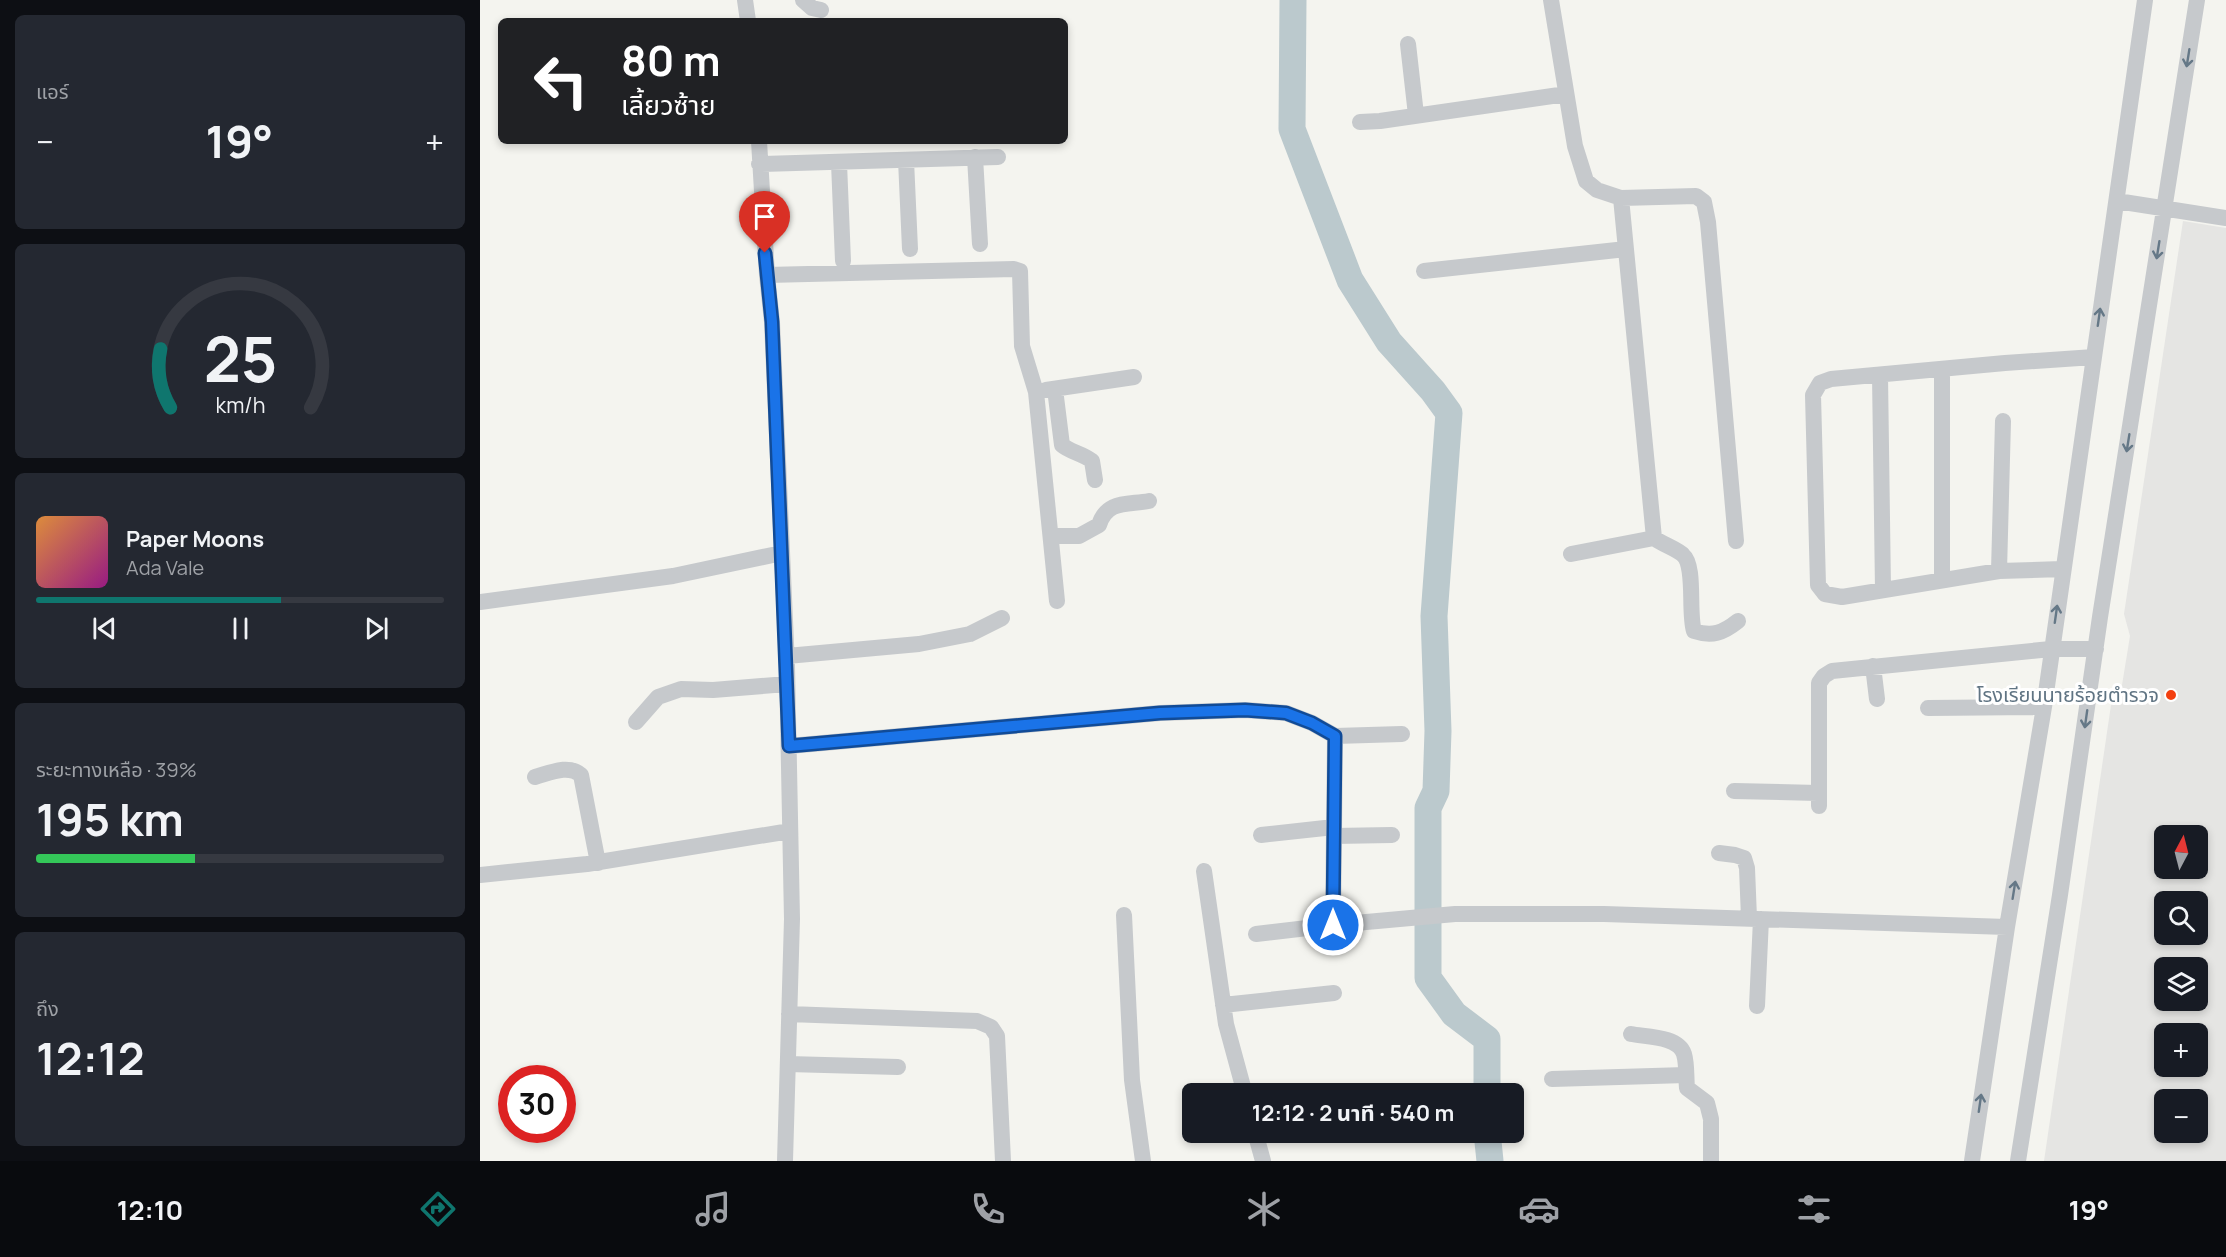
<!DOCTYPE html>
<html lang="th">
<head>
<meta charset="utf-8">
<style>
	body { margin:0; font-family:Manrope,"Noto Sans Thai",sans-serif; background:#242831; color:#f1f3f6; height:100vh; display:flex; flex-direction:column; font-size:22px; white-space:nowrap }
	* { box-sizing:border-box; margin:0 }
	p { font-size:20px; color:#9ea1a6 }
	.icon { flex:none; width:33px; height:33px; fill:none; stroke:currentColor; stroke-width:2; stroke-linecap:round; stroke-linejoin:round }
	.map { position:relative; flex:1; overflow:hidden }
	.details { display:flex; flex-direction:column; gap:15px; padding:15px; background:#0d0f14; width:480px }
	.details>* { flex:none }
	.guide { position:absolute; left:18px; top:18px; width:570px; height:126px; border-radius:9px; box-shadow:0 3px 9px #0003; background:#202124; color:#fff; overflow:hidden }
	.needle { width:39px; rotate:7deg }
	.buttons { position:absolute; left:1674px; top:825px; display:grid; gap:12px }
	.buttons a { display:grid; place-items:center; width:54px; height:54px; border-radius:9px; background:#171b24; box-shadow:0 3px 9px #0003; font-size:30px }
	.speed { position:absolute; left:18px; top:1065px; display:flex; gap:12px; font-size:30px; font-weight:700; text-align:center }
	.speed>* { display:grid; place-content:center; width:78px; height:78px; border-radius:50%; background:#171b24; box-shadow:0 3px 9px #0003; line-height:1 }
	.speed .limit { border:9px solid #d22; background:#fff; color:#111 }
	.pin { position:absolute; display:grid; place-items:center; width:51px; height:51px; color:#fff; margin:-62px -26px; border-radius:50% 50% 50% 0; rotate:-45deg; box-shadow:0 0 6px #0007 }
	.pin .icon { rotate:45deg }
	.me { position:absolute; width:66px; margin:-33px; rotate:0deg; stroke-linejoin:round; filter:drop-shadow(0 0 4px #0008) }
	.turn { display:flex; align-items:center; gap:21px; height:126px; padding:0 24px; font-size:27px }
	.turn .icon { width:78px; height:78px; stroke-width:2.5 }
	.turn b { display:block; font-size:42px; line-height:51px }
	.big { font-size:45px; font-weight:700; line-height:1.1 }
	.details .card { flex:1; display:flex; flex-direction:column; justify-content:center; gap:9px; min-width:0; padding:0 21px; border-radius:9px; background:#242831 }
	.details .dial { align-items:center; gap:0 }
	.dial svg { height:156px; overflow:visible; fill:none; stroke:#363941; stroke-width:7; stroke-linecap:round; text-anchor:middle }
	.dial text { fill:#f1f3f6; stroke:none }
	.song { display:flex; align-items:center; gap:18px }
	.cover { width:72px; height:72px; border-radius:9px; background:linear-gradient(135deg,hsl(30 70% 55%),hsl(310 70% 35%)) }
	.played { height:6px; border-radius:3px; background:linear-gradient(90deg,#0f766e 60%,#363941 60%) }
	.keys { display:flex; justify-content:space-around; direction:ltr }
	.heat { display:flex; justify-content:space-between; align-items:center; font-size:33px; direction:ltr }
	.charge { height:9px; border-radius:4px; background:linear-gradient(90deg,#34c759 39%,#363941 0) }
	.trip { position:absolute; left:702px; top:1083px; width:342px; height:60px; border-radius:9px; background:#171b24; box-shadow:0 3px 9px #0003; font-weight:700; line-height:60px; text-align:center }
	.tabs { display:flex; height:96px; justify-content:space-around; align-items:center; background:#090b0e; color:#9ea1a6 }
	.tabs .icon { width:42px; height:42px }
	.tabs .on { color:#0f766e }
	.tabs b { font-size:27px; color:#f1f3f6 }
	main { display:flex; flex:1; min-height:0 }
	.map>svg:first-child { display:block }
</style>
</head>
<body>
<main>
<section class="details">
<div class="card"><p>แอร์</p>
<div class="heat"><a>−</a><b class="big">19°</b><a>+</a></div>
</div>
<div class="card dial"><svg viewBox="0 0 100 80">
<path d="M14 69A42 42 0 1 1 86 69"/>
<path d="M14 69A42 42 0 0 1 9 39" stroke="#0f766e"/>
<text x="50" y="56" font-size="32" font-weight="700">25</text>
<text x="50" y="72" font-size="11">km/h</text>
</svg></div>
<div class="card">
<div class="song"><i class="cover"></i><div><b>Paper Moons</b><p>Ada Vale</p></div></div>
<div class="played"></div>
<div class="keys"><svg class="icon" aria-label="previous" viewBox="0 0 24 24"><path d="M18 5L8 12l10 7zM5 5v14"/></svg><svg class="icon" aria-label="pause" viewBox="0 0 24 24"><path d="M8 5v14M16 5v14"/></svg><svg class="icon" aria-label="next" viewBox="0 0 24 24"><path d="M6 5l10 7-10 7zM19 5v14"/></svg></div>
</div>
<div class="card"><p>ระยะทางเหลือ · 39%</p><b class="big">195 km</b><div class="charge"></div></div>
<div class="card"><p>ถึง</p><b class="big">12:12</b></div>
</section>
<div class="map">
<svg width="1746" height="1161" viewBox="0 0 1746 1161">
	<rect width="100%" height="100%" fill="#f4f4ef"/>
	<path fill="#e5e5e3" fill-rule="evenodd" d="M1703,221L1746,228V1161H1564L1631,705L1642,685L1650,636L1644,614ZM1684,836H1718V868H1684ZM1684,902H1718V934H1684ZM1684,968H1718V1000H1684ZM1684,1034H1718V1066H1684ZM1684,1100H1718V1132H1684Z"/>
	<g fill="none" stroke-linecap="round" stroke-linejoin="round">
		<path stroke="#bbc9cd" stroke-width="27" d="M813,0L812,129L870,280L909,342L953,391L969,413L954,616L958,731L956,791L948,808V978L974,1014L1007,1039V1094
			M1007,1132L1010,1161"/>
		<path stroke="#c6c9cc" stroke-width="16" d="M265,0L268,21
			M323,0L332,8L341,10
			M1071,0L1095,146L1106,181L1117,190L1141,198L1216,196L1224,202L1228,222L1256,541
			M928,44L936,115
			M880,122L900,121L1086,94
			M279,141L287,275L292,322L307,666L312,919L305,1161
			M495,157L500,244
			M426,160L430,249
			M359,163L363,261
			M279,164L518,157
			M1141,198L1174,538C1182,544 1199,550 1203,555C1216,566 1208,613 1214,631C1232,637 1243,633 1258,621
			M1637,201L1746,218
			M944,271L1146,249
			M287,275L534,269L540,271L542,346L556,392L577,601
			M1462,369V580
			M1400,375L1403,590
			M575,389L582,445C590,452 602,453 612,461L615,480
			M566,390L654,377
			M571,536H599L619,525C627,500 647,505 669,501
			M1091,554L1174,538
			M1582,569L1519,571L1362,597L1345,594L1338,585L1333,395L1340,383L1351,379L1525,363L1614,357
			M1519,571L1523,421
			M0,602L193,576L302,553
			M307,656L439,644L490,634L522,618
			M1393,666L1397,699
			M1448,708L1564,707
			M156,722L178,697L201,689L233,690L307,684
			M855,736L853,925L975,914H1124L1527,927
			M309,746L680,713L765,710L806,713L832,723L855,736L922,734
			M55,777C70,773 88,764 101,775L118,863
			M1254,791L1338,793
			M1339,806V683L1344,676L1352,671L1571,649H1616
			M781,835L854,827
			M854,836L912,835
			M1239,853L1255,855L1264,858L1267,868L1269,918
			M724,871L746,1024L765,1094
			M0,875L107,864L310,831
			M644,915L652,1080L663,1161
			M776,934L853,925
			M743,1005L854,993
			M1277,1006L1281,919
			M309,1014L497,1021L511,1027L517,1036L523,1161
			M1151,1034C1166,1037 1198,1036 1204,1054C1207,1064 1206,1077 1207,1088L1227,1103L1231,1119V1161
			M308,1064L418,1067
			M1072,1079L1206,1075
			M775,1132L783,1161
			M1492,1161L1527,927L1564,707L1665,0
			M1538,1161L1580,895L1620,617L1717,0"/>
	</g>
	<defs><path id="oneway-shaft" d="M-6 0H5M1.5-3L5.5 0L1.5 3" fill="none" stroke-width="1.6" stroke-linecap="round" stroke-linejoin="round" transform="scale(1.5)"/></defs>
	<g stroke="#657887">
		<use href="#oneway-shaft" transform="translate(1708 58) rotate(99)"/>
		<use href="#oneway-shaft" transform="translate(1678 250) rotate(99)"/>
		<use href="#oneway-shaft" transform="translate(1619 317) rotate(-82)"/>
		<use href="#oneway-shaft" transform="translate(1648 443) rotate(99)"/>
		<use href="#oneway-shaft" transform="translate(1576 614) rotate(-82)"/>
		<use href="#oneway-shaft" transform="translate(1606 719) rotate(98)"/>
		<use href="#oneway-shaft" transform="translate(1534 890) rotate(-81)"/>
		<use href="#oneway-shaft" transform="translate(1500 1103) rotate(-82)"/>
	</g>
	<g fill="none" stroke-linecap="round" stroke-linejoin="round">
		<defs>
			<path id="route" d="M285,253L292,322L309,746L680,713L765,710L806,713L832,723L855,736L853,925"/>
		</defs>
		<use href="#route" stroke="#114b97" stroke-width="15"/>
		<use href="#route" stroke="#1a73e8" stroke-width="10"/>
	</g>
	<circle fill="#f34010" stroke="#fff" stroke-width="2" cx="1691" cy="695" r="6"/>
	<g text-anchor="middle" stroke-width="6" stroke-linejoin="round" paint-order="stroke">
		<g font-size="20" fill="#607483" stroke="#fff" text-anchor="end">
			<text x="1679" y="702">โรงเรียนนายร้อยตำรวจ</text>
		</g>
	</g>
</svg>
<div class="buttons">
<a><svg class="needle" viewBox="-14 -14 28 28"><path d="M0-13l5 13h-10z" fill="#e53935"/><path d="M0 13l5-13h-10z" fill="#9ea1a6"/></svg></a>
<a><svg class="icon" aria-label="search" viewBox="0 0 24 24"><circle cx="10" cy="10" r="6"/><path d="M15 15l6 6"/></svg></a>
<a><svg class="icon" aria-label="layers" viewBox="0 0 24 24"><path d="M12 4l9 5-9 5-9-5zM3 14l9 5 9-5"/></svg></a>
<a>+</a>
<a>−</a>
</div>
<div class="speed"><div class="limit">30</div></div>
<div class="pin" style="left:285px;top:253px;background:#d93025"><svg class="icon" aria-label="arrive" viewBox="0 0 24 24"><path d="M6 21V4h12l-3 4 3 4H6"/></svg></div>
<svg class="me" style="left:853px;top:925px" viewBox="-20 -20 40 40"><circle r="17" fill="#1a73e8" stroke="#fff" stroke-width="3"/><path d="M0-11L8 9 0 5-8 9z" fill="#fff"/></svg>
<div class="trip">12:12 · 2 นาที · 540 m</div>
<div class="guide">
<div class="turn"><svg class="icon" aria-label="left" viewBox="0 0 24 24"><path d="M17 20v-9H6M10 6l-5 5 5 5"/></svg><div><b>80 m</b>เลี้ยวซ้าย</div></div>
</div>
</div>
</main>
<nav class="tabs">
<b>12:10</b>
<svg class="icon on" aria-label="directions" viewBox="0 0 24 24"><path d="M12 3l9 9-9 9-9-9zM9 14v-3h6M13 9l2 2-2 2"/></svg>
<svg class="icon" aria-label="music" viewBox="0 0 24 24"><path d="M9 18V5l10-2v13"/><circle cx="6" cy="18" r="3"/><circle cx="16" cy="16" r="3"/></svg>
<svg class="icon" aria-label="phone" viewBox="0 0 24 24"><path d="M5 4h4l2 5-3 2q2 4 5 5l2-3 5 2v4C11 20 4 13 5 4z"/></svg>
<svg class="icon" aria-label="climate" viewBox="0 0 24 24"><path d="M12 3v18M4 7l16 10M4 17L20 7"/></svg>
<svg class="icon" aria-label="car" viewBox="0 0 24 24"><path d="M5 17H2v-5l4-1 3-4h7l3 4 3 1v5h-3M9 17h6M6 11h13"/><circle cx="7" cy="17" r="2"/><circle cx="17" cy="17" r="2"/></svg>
<svg class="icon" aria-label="filters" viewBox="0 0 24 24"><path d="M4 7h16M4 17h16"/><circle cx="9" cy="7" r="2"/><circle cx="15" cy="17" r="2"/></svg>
<b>19°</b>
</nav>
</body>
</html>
